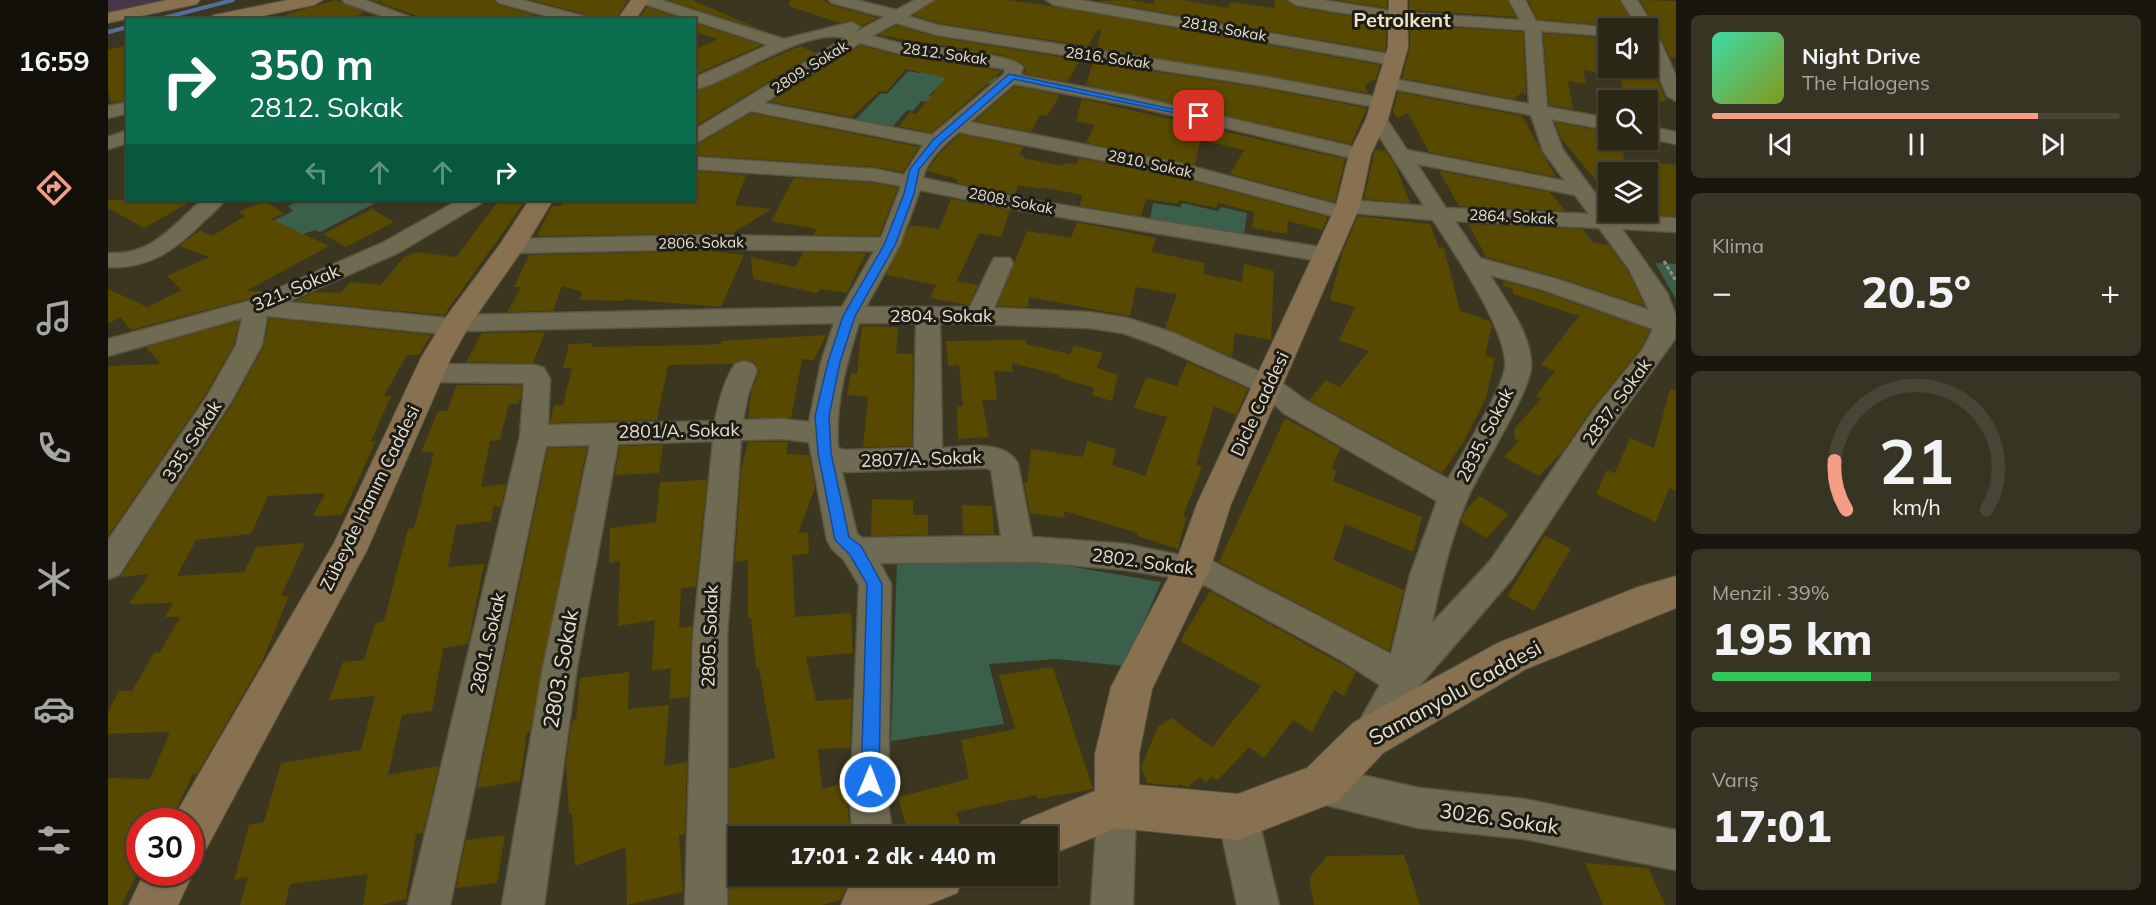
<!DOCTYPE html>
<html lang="tr">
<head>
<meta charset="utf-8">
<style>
	body { margin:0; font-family:Mulish,sans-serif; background:#383424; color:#f1f3f6; height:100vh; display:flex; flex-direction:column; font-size:22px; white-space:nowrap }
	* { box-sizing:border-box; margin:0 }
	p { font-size:20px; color:#a6a6a1 }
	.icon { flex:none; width:33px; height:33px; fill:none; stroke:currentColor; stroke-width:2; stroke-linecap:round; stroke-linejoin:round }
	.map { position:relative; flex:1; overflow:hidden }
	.drawer { display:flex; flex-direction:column; gap:15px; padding:15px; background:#18160d; width:480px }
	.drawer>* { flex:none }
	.hud { position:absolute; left:18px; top:18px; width:570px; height:183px; border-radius:0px; box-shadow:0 2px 4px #0004,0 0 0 2px #484436; background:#0b6e4f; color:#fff; overflow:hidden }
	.buttons { position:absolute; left:1490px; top:18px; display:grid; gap:12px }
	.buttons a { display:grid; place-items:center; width:60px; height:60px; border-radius:0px; background:#2c2817; box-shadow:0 2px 4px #0004,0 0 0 2px #484436; font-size:30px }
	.speed { position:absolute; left:18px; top:808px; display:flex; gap:12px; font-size:30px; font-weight:700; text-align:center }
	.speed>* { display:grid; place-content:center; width:78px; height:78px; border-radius:50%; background:#2c2817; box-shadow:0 2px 4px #0004,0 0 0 2px #484436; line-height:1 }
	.speed .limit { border:9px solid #d22; background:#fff; color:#111 }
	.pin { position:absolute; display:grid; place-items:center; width:51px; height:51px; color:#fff; margin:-26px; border-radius:12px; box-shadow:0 3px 9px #0006 }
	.me { position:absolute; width:66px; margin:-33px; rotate:1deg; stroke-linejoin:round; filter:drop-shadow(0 0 4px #0008) }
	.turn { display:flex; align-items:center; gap:21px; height:126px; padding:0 24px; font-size:27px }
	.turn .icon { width:78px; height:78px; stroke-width:2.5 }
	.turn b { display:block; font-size:42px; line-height:51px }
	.lanes { display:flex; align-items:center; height:57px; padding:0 24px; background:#0003; justify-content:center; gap:30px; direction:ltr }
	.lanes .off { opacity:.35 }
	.big { font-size:45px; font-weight:800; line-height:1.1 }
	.drawer .card { flex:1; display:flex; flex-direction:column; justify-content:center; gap:9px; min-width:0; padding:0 21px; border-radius:9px; background:#383424 }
	.drawer .dial { align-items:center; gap:0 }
	.dial svg { height:156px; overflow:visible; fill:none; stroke:#484436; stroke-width:7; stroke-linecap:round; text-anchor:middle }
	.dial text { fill:#f1f3f6; stroke:none }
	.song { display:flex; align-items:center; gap:18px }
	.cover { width:72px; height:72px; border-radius:9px; background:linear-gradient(135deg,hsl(160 70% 55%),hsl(70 70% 35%)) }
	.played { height:6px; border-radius:3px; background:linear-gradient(90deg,#f49e87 80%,#484436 80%) }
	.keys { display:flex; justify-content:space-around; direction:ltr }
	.heat { display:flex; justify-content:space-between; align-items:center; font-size:33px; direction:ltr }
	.charge { height:9px; border-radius:4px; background:linear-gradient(90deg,#34c759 39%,#484436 0) }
	.trip { position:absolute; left:620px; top:826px; width:330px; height:60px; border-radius:0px; background:#2c2817; box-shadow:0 2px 4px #0004,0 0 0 2px #484436; font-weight:800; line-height:60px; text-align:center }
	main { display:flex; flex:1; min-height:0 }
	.dock { display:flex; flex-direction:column; width:108px; justify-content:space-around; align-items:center; background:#121009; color:#a6a6a1 }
	.dock .icon { width:42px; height:42px }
	.dock .active { color:#f49e87 }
	.dock b { font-size:27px; color:#f1f3f6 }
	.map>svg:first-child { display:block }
</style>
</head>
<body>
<main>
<nav class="dock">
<b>16:59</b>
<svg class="icon active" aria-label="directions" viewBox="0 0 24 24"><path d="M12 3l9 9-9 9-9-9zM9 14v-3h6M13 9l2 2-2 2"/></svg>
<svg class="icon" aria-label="music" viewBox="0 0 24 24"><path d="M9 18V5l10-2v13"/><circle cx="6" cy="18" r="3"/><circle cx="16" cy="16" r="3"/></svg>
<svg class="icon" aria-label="phone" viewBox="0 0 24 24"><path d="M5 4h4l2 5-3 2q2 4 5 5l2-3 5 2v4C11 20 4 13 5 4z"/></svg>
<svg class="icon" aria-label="climate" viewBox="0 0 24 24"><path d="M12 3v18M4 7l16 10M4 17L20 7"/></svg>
<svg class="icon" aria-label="car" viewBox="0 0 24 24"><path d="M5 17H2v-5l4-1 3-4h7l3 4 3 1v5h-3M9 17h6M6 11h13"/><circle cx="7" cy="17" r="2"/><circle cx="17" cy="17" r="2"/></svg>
<svg class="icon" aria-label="filters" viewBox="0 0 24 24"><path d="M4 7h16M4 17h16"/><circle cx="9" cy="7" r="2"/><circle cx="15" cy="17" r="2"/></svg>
</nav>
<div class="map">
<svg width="1568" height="905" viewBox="0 0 1568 905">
	<rect width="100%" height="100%" fill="#3a361f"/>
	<path fill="#463846" d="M0,0H54L0,14Z"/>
	<path fill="#3a604c" d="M818,67H839L893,78L888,84L873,82L859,91L831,86L821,96L850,102L845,108L813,101L805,111L799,110L782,130L746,121L773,93L779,94L800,71L811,73Z
		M193,200H273L212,232L207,230L161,246L134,236L185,211L180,206Z
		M1045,203L1072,207L1074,203L1110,211L1113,207L1139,213L1136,235L1042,219Z
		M1547,263L1568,264V299Z
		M789,563H943L1053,582L1017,666L948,659L881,664L896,724L783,741Z"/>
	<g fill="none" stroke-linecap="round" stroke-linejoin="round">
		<path stroke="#526ea0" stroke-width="4" d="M48,20L125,0
			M0,32L20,27"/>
	</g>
	<path fill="#574a00" d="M228,0L256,12L245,20H179V14Z
		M263,0H386L390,5L426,15L417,20H320L273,3V0L270,2Z
		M423,0H520L507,20H485L480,15Z
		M560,0H584L654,30Z
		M682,0H716L723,5L770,18L754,26L743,20L732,23L681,6Z
		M828,0H899L943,6L1272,65L1267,81L1266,79L1257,85L1260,93L989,48L993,31L990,29L980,46L830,23L805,15Z
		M1022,0L1045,4L1047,0H1075L1120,8L1123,2L1166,8L1167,0H1178L1188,7L1278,22V47L1276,51L989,1Z
		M1229,0H1279V8Z
		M1301,0H1399L1408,17L1301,10Z
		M1420,0H1511L1528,28L1429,19Z
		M1532,0L1568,1V58L1562,57L1549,28Z
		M539,7L576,20H530Z
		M586,23L654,45L586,75V50L610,39L586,32Z
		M788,25L829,37L972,60L959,82L918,74L916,65L894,55L770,35Z
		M1302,25L1415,32L1418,96L1415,92L1405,99L1294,78L1302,48Z
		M1435,33L1491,38L1500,49V74L1475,70L1478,84L1460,81L1465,109L1441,105Z
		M20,45V100L3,103L0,89V50Z
		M752,45L790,55L894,71L823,133L791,126L802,112L808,114L838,78L798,69L778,92L772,91L744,117L662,102Z
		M692,46L708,53L586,127V92Z
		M985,62L1148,87L1259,108L1243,144L978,85Z
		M1509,68H1545L1558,101L1518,100Z
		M907,86L952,95L939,116L932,115L923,132L867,121Z
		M1290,92L1414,116L1448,177L1321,152L1300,113L1289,118L1285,111Z
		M974,99L1237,159L1227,202L1122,174L1136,150L1092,140L1087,165L978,143L987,125L968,121Z
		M643,113L811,147L795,172L767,167L586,155V146Z
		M1447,122L1500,132V140H1515L1516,172H1500V195L1453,138Z
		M852,134L915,147L911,155L916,156L915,158L956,166L957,163L968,164L971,158L1072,178L1220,217L1214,230L1180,221L1179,234L1144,228L1146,212L1110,203L1108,208L1071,200L1070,204L1038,199L1033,216L972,206L974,195L933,187L932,189L910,185L907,195L849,183L850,180L843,177L819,171L831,154Z
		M1267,150L1278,151L1288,167L1302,203L1256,199Z
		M1539,162L1568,165V216L1539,215Z
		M586,171L638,175L627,205L663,209L625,233L429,236L444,206H453L457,200H586Z
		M1331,171L1441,192L1458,211L1351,206Z
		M686,178L767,183L790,188L771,236L706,235L708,230L704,228L663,221Z
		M843,199L902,210L893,237L871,233L849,281L870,285L861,305L822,298L828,285L778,275L802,225L831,229Z
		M0,200H86L36,228L0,208Z
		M156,201L176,213L163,219L221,246L138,291H158L140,299L23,330L12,317L0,324V289L39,307L74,290L59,276L101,257L71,246L92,230L104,236L137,216L131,212Z
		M389,203L415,204L336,315L188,301L207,292L233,293L242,282L273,285L296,257L308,252L348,257Z
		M264,209L286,222L238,247L215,234Z
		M1250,216L1322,224L1331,248H1336L1352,311L1382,321L1384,326L1377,355L1387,358L1378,398L1355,443L1334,473L1201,400L1218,380L1232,387L1261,351L1231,340L1247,307L1222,300L1235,251Z
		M969,222L1048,238L1044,252L1097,263L1095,274L1134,282L1136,264L1166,271L1163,340L1127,333L1124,357L1057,328L1069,294L1028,287L1022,316L921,297L920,307L889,306L919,231L963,238Z
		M1360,224L1474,229L1486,243L1501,245L1519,270L1537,306L1453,278L1378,257Z
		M601,251L636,255L613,307L516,299L515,301L472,300L474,292L454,286L445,311L399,312L413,287H406L421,255Z
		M696,252L758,253L739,293L712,289L709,293L645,279L643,257L687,267Z
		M1396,281L1435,292L1542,330L1533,348L1485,407L1455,451L1431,476L1396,457L1411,441L1406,438V429L1433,399L1428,396L1447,371L1433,365L1471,316L1405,294V289L1395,286Z
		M161,318L323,335L311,355H299L276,396H283L263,441H268L234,515L205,516L217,493L160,496L143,534L88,540L69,576L136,572L148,547L197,543L173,596H181L154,662L89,774H85L62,822H32V867L14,905H0V778L42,779L62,732L0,734V712L11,691H24L46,653L52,652L72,617H57L65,603L21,604L41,574L12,577L126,401L156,346Z
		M131,321L126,344L98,394L0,536V366L53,364L38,347Z
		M754,326L790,327L788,353L805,354L804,446L755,447L760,397L739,395L743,373H749Z
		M437,332L425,363L358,362L374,333Z
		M718,335L706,360L694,359L683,418H640L643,393L651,371L647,362L635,359L625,364L560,365L549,420L442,423L446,405H455L464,368H455L461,344L485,343L484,347L592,345L613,344V341Z
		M918,340V344L962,354L966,345L995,353L989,368L1010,375L1004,401L984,395L986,388L950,377L952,375L904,363L905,372L886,371L889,400H874L881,437L850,439L849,407L855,406L851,365L840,366L838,341Z
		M1079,362L1140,389L1128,415L1106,406L1088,465L1094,467L1075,516L1078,517L1070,549L1029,536L1030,533L956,511V518L922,513L916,482L919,483L923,449L975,457L979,441L1008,449L1004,465L1037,476L1059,417L1026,408L1038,377L1069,386Z
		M349,385H414L413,397L410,404H401L392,440L382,441L373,487L398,484L393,507L386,506L383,521L348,525L340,567L376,564L360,644L335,648L324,711L294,715L280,775L331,766L315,833L308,834L298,899L273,905H255L260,874L182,884L177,905H132L140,877L126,880L141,825L156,822L173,763L253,750L267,696L221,700L235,662L256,660L267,623L276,621L300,529L306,528L326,452H313L330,411H339Z
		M1562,389L1568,390V491L1561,488L1548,522L1488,494L1499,470L1507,473L1522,438L1546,448Z
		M1177,418L1232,448L1224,468L1229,470L1225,481L1314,517L1305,552L1237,524L1225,560L1296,590L1281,651L1111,562Z
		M640,442H680L678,454L701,455L707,488L690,533L700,532L701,554L684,555L687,617L743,613L745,653L698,657L708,701L744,699L742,748L710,749L714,789L737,783L742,831L719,837H630V876H759L739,886L733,900L714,905H621V769L667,758L651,668H648L643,618H640V560L627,562L633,471Z
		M555,445L551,473L507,475L512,446Z
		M479,447L422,731L419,732L412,781L369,788L440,448Z
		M599,480L588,586L573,589L571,628L584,626L581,697L561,699L563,668L544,671L547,620L510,626L512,561L501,563L502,528L548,522L552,482Z
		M1371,496L1401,514L1378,538L1353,522L1357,511Z
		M764,499L805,500V515H820V535L763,536Z
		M854,505L884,506L886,534H855Z
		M1437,535L1463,549L1426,611L1399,596Z
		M1102,591L1248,672L1236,696L1226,690L1204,732L1185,720L1156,758L1141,747L1110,780L1103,777L1098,783L1091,777L1080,787L1071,784L1069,786L1039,783L1033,767L1050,727L1063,718L1104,747L1153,686L1072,641Z
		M945,667L985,789L930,799L929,795L848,812L856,837H801L790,797L861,779L853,740L907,729L891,675Z
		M521,672L520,709L561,705L556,766L579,762L577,834L571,835L575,892L519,905L518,847L467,866L464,813L461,814L458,763L464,721L468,720L472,678Z
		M397,835L389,883L348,888L358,840Z
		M1296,855L1312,905H1206L1201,878L1219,856Z
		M1477,863L1540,868L1557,905H1495Z"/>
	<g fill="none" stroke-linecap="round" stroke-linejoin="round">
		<defs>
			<path id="street" d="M234,0H257L310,20H286L237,3Z
				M388,0H414L479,17L480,20H453L391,3Z
				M530,0H553L676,39L744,22L752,27L748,32L776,17L724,3L721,0H749L788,10L807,0H826L800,16L829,25L1148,75L1279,99L1282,103L1273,108L1148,85L829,35L788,23L764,36C773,38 782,41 791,43C814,48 903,52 915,67L913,74L917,76L1025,96L1259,150L1262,154L1259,158L1252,160L1025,106L906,84L862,122L1075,164L1230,205L1240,200L1316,206L1260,119L1269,113L1276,115L1299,150L1457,181L1435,151L1423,115L1281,88L1272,83L1281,78L1421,104L1417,30L1290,22L1188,5L1180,0H1215L1290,12L1412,20L1401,0H1417L1428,21L1506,28H1500V36L1433,31L1439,107L1500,118V130L1443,119L1455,150L1504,216L1568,218V232L1514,229L1559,293L1568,316L1567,339L1507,422L1404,579L1307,691L1274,749L1261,754L1248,749L1243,736L1272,685L1233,660L1098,586L1062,577L1018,570L928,562L772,563L783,584L780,804L785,837H745L742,804L751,585L736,560L724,549L719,540L701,442L674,439L633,440L619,637V905H577L585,637L605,441L510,444L469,667L436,905H394L435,667L482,445L438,446L342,905H300L412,436L416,383L322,382L313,379L309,373L313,367L322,364L427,365L436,368L442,379L440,425L607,421C611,400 616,381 627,364L636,361L645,364L649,370L640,395L635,420L674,419L701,422L713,362L726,323L356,331L346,335L159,316L154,345L124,400L11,575L0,579V540L100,395L128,345L134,318L0,356V339L141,301L274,243L351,200H376L372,204L290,253L179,302L339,318L348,315L734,307L766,251L601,249L404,253L396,251L393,246L396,241L404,239L601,235L773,238L793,186L767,181L586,169V157L767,169L796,175L815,145L643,111L586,144V130L737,38C697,27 626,80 586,90V78L660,45L533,3ZM752,43L790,53L897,69L896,74L824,135L656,103ZM851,132L1073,176L1236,219L1244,218L1247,213L1325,220C1345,251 1401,332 1397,368C1394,390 1353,456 1340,479L1197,400L1170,380L1066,333L1019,318L981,312L886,308L905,263L902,258H886L862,307H758L792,245L812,190L911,210L1218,262L1226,260L1229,255L1226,250L1218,248L911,198L815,178C819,159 837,144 851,132ZM1309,164L1467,195L1481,214L1338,208ZM1347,221L1491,228L1521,269L1541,310L1452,280L1372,258ZM1382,275L1436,290L1545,329L1535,349L1487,408L1382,561L1324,623C1333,580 1343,536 1361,495C1374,467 1422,392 1423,367C1424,334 1398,302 1382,275ZM751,323H808L806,448L736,450L730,448C727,402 738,366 751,323ZM832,323L981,328L1015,333L1048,345L1152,392L1177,414L1329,501L1302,575L1283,654L1106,562L1018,544L924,537L910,464C897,439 858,447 834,448ZM878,468L883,470L893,536L754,538L749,534L734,472Z
				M938,0H972L1286,55L1294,60L1286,65L946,5Z
				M1513,0H1529L1547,29L1568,76V101L1559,96L1539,48V28H1530Z
				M20,102V113L0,118V106Z
				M1539,126L1568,132V144L1539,138Z
				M20,130V143L0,149V137Z
				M94,200H117C110,209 101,216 94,223C66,251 40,269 0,267V253C44,256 64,226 94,200Z
				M1214,766L1311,788L1416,799L1568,830V870L1416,839L1311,828L1214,804L1200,799L1195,785L1200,771Z
				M1009,786L1023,791L1028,805L1025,905H983L990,805L995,791Z
				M1130,797L1144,803L1150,817L1171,905H1129L1110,817L1116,803Z"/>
			<path id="secondary" d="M59,0H92L89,4L0,23V13Z
				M180,0H215L206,5L135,20H97L106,15Z
				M523,0H541L527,20H509Z
				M1281,0H1299L1300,47L1280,119L1263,154L1252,206L1123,504L1102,569L1044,689L1031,754V785L1130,794L1199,768L1245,723L1390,643L1530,587L1568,576V608L1418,669L1275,753L1230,801L1214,807L1130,840L1009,828L939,856V837H907L914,821L987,791V754L1003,687L1066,567L1089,504L1228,206L1241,154L1258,119L1280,47Z
				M421,200H445L417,246L361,326L343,358L259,550L98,849L82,856V822H64L66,817L226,543L313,358L338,317L393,243Z
				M82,868L85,873L70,905H21L36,873H82Z
				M769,876H856L849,893L819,905H733L740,888Z"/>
		</defs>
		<use href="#street" stroke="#585441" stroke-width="3"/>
		<use href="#secondary" stroke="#585441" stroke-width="2"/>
		<path stroke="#938f7e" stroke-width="3" stroke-dasharray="4 2" stroke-linecap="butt" d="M1556,261L1568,281"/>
		<use href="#street" fill="#6f6a52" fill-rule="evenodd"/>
		<use href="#secondary" fill="#877151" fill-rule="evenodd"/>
	</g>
	<path fill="#1a73e8" stroke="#114b97" stroke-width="1.5" d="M901,74L1096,116L1091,118L906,79L832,144L811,169L806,194L787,245L747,316L732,362L721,416L723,453L741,537L753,546L774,584L771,782L768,788L762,791L755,788L753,782L759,584L742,555L727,540L710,453L707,416L720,362L735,316L776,245L796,194L802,169L825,140Z"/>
	<g text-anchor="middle" stroke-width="6" stroke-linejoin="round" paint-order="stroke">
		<g font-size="15" fill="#e5e2d5" stroke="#1f1d13">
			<text transform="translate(1116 29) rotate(10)" y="5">2818. Sokak</text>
			<text transform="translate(837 54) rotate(8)" y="5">2812. Sokak</text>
			<text transform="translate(1000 58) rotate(8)" y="5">2816. Sokak</text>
			<text transform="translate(702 67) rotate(-32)" y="5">2809. Sokak</text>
			<text transform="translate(1042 164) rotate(12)" y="5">2810. Sokak</text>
			<text transform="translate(903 201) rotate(11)" y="5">2808. Sokak</text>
			<text transform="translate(1404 217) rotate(3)" y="5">2864. Sokak</text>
			<text transform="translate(593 243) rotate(-1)" y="5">2806. Sokak</text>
		</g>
		<g font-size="18" fill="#e5e2d5" stroke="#1f1d13">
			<text transform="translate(188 288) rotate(-23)" y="6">321. Sokak</text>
			<text x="833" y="322">2804. Sokak</text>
			<text transform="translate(1509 402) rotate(-54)" y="6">2837. Sokak</text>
			<text transform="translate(1152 404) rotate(-65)" y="6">Dicle Caddesi</text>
			<text transform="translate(571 431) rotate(-1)" y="6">2801/A. Sokak</text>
			<text transform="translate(1377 435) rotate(-63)" y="6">2835. Sokak</text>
			<text transform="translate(84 441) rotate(-57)" y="6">335. Sokak</text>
			<text transform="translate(813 459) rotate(-2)" y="6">2807/A. Sokak</text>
			<text transform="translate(262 498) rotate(-64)" y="6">Zübeyde Hanım Caddesi</text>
			<text transform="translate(1035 562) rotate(8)" y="6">2802. Sokak</text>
			<text transform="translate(602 636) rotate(-88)" y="6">2805. Sokak</text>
			<text transform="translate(380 643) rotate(-77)" y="6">2801. Sokak</text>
		</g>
		<g font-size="20" font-weight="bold" fill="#eae4c9" stroke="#1f1d13">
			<text x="1294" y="27">Petrolkent</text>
		</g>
		<g font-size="21" fill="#e5e2d5" stroke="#1f1d13">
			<text transform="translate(453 669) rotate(-80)" y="7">2803. Sokak</text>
			<text transform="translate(1347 693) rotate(-29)" y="7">Samanyolu Caddesi</text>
			<text transform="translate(1391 819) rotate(8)" y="7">3026. Sokak</text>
		</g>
	</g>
</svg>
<div class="buttons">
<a><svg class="icon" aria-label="sound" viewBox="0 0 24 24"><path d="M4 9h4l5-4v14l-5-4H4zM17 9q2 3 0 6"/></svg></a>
<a><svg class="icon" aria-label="search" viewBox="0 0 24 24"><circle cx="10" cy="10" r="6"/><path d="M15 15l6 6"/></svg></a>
<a><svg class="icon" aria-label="layers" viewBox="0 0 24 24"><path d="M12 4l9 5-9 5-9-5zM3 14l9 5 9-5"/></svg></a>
</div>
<div class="speed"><div class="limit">30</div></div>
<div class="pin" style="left:1091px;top:116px;background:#d93025"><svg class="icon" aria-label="arrive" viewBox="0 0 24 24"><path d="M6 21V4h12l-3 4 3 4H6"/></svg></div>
<svg class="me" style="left:762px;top:782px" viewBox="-20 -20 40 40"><circle r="17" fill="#1a73e8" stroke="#fff" stroke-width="3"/><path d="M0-11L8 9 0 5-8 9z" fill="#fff"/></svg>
<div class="trip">17:01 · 2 dk · 440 m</div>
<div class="hud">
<div class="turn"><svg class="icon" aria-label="right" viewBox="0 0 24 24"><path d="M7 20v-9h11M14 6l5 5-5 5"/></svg><div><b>350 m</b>2812. Sokak</div></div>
<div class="lanes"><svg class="icon off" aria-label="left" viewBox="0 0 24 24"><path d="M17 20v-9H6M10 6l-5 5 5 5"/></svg><svg class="icon off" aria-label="ahead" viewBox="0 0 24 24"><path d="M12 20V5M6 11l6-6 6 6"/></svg><svg class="icon off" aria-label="ahead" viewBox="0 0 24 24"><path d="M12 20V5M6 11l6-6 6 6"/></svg><svg class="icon" aria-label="right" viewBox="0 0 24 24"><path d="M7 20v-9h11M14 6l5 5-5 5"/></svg></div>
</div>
</div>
<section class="drawer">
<div class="card">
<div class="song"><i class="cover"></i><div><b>Night Drive</b><p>The Halogens</p></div></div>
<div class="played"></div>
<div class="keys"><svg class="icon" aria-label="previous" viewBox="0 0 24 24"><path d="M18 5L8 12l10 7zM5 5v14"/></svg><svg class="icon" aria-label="pause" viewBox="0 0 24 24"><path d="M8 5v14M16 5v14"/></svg><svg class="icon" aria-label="next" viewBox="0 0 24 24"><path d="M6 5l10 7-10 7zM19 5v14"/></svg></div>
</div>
<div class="card"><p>Klima</p>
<div class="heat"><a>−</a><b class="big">20.5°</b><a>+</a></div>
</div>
<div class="card dial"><svg viewBox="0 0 100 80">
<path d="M14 69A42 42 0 1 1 86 69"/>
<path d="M14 69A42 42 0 0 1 8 44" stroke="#f49e87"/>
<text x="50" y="56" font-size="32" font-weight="700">21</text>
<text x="50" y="72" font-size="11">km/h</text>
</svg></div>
<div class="card"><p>Menzil · 39%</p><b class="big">195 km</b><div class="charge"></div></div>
<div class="card"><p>Varış</p><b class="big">17:01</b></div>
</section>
</main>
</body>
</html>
